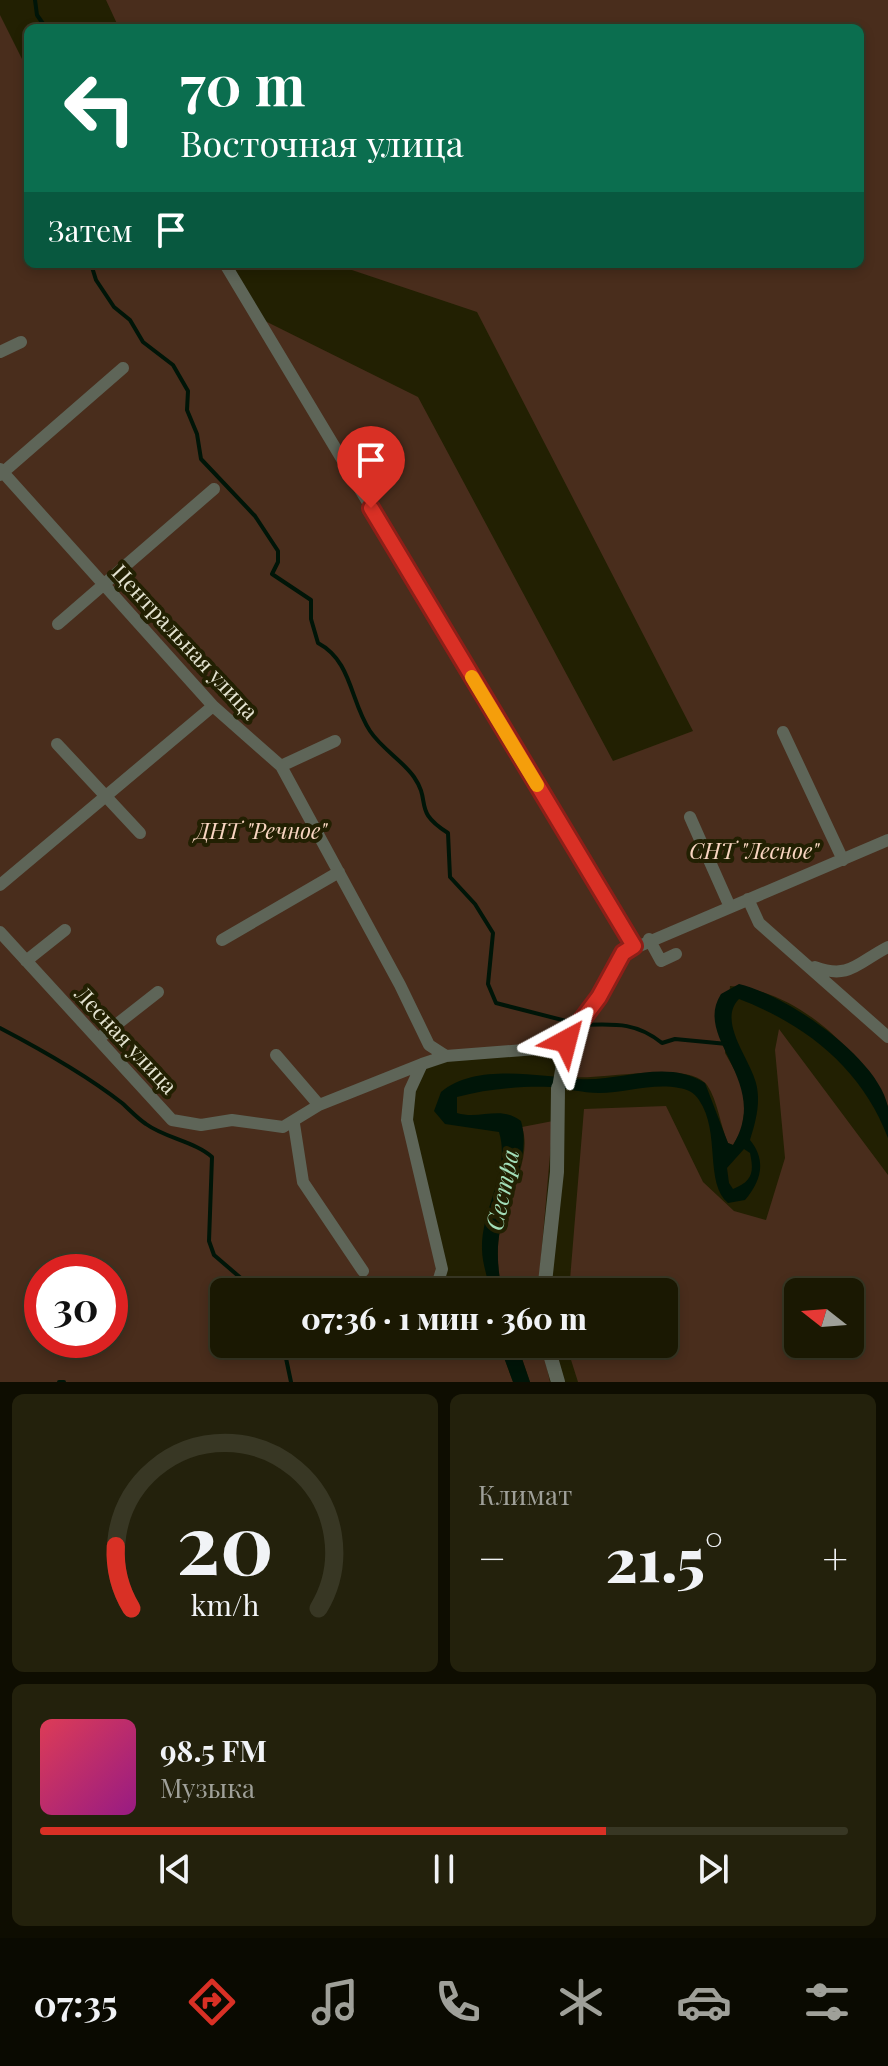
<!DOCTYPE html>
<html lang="ru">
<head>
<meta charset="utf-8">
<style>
	body { margin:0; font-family:"Playfair Display",serif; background:#23210c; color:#f1f3f6; height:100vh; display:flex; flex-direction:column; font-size:30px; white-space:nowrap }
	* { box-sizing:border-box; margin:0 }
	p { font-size:26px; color:#9fa099 }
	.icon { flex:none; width:44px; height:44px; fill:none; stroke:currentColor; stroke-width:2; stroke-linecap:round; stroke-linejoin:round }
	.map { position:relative; height:1382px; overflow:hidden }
	.drawer { display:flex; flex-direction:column; gap:12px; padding:12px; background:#0e0d01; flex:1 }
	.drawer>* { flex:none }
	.hud { position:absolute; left:24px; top:24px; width:840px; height:244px; border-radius:12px; box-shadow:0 4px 12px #0003,0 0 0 2px #383724; background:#0b6e4f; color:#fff; overflow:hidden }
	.needle { width:52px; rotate:287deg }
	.controls { position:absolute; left:784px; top:1278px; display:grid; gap:16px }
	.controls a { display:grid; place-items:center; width:80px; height:80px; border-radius:12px; background:#1a1802; box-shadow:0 4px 12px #0003,0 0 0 2px #383724; font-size:40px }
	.speed { position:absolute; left:24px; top:1254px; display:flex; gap:16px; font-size:40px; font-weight:700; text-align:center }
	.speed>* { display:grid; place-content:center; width:104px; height:104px; border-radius:50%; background:#1a1802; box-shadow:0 4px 12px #0003,0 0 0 2px #383724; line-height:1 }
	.speed .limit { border:12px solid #d22; background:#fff; color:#111 }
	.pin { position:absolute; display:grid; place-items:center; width:68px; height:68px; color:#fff; margin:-82px -34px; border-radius:50% 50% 50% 0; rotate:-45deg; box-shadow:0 0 8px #0007 }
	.pin .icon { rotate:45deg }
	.me { position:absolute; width:88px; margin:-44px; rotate:38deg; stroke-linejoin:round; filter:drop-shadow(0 0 6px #0008) }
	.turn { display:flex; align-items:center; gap:28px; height:168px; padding:0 24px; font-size:36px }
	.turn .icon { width:104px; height:104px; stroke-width:2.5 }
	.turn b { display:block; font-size:56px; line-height:68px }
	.then { display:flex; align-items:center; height:76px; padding:0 24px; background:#0003; gap:16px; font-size:30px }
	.big { font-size:60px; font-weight:800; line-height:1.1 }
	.drawer .card { flex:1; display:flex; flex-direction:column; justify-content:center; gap:12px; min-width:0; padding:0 28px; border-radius:12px; background:#23210c }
	.drawer .dial { align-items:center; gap:0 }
	.dial svg { height:208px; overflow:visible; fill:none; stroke:#383724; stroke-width:7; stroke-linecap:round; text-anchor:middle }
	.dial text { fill:#f1f3f6; stroke:none }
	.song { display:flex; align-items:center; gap:24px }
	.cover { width:96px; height:96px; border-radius:12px; background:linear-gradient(135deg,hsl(350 70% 55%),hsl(310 70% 35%)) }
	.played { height:8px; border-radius:4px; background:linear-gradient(90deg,#d93025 70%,#383724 70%) }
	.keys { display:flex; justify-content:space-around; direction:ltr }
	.heat { display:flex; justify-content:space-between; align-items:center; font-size:44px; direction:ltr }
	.drawer .tiles { flex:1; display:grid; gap:12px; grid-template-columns:1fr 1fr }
	.card:last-child { grid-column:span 2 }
	.trip { position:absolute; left:210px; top:1278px; width:468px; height:80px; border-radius:12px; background:#1a1802; box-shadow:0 4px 12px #0003,0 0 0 2px #383724; font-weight:800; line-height:80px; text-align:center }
	.dock { display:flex; height:128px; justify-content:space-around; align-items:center; background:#0a0a01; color:#9fa099 }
	.dock .icon { width:56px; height:56px }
	.dock .on { color:#d93025 }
	.dock b { font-size:36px; color:#f1f3f6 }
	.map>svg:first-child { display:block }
</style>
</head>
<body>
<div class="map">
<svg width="888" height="1382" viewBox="0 0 888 1382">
	<rect width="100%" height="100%" fill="#222002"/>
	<path fill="#492d1c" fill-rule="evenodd" d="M106,0H888V1106C858,1049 798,990 730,986L725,1053L739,1078L746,1102L741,1131L733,1145L728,1143C720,1125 718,1101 707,1085C687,1058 595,1083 563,1076L568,1040L550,1048L426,1062L410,1090L407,1120L437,1236L435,1292H224V1344H499L513,1382H0V15L28,71V264H225L257,317L418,397L613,761L693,731L477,312L334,264H860V28H119ZM42,1272H110V1340H42Z
		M779,1029L888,1175V1382H578L566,1344H664V1292H569L584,1109L666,1106L703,1182L734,1211L766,1220L785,1158L775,1050ZM798,1292H850V1344H798Z
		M553,1121L538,1292H502C498,1271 496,1251 500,1230C506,1198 533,1159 522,1127Z
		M517,1344H542L550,1382H530Z"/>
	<path fill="#001508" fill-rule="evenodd" d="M739,984C786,995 878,1057 888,1107C888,1117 888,1129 888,1138C862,1069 807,1025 739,999C717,1021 750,1059 756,1083C761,1102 756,1121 750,1140C767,1161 761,1181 745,1200L728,1203C704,1183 721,1132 699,1100C694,1092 687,1089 679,1088C652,1083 625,1093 599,1093C582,1093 566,1088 550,1087C520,1086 486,1089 457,1097V1113C480,1120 501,1105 521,1121C532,1158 507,1194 500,1230C496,1251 498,1271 502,1292H490C488,1278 482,1263 482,1249C481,1209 511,1171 499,1132L445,1124L434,1111L441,1092C475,1063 538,1076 579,1079C621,1082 665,1058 705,1083L728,1143L733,1145C772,1081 692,1039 721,994ZM744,1149L750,1153C754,1172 753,1181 733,1189L729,1183L727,1168Z
		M499,1344H517L530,1382H513Z"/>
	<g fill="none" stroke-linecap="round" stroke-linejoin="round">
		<path stroke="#001508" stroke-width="4" d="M35,0L37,15L46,28
			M91,264L96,280L114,307L130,320L143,342L173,365L188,391L187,410L197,434L201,459L255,516L278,551V562L272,574L311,600V619L318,643C352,661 350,701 370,731C382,749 402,760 414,777C432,803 412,810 448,833L450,877L475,904L493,933L488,984L496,1003L574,1023
			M582,1025C615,1024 636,1022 662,1043L675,1039L727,1044
			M0,1028C42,1050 85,1074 122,1103C130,1110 137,1118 146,1124C165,1138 196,1142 212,1157L209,1241L214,1255L257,1292
			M283,1344L291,1382
			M59,1382H64"/>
		<path stroke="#5e6558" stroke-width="12" d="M225,264L634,946
			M0,352L21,342
			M0,469L213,706L281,766L400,985L429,1045L446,1056
			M0,475L123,368
			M58,624L214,489
			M783,732L843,860
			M57,744L140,833
			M281,766L335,741
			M690,817L730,907
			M0,885L213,706
			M748,899L759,923L888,1037
			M0,932L172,1120L201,1125L232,1120L283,1127L319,1105L422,1064
			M649,939L661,961L676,954
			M222,940L339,872
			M26,961L65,930
			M815,967C850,980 858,962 888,947
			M98,1039L158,992
			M276,1055L319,1105
			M558,1088L566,1041L599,997L623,953L888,840
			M294,1124L303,1182L363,1271
			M435,1292L442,1269L407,1120L410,1090L422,1064L446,1056L550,1048L566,1041"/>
		<path stroke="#5e6558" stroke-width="14" d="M544,1292L557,1172L558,1088
			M547,1344L558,1382"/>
	</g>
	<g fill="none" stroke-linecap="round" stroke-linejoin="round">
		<defs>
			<path id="route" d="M371,508L634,946L623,953L599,997L566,1041"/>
		</defs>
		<use href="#route" stroke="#8d1f18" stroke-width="20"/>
		<use href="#route" stroke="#d93025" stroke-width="14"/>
		<path stroke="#f59e0b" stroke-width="14" d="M472,677L537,785"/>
	</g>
	<g text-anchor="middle" stroke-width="8" stroke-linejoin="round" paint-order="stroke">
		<g font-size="22" fill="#e4e3d1" stroke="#222002">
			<text transform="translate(185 642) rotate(47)" y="8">Центральная улица</text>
			<text transform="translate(126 1040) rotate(47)" y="8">Лесная улица</text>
		</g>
		<g font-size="22" font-style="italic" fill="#fad6c2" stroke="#222002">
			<text x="261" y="839">ДНТ "Речное"</text>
			<text x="754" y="859">СНТ "Лесное"</text>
		</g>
		<g font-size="24" font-style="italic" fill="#a2deb8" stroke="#222002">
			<text transform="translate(503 1190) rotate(-78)" y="8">Сестра</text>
		</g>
	</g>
</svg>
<div class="controls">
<a><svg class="needle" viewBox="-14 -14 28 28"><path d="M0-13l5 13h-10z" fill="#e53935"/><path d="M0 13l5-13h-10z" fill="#9fa099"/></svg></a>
</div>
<div class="speed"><div class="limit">30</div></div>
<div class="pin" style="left:371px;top:508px;background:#d93025"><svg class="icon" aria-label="arrive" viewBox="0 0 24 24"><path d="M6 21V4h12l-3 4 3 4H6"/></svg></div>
<svg class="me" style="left:566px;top:1041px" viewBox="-20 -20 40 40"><path d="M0-17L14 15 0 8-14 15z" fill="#d93025" stroke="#fff" stroke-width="4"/></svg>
<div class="trip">07:36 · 1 мин · 360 m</div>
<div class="hud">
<div class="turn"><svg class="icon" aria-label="left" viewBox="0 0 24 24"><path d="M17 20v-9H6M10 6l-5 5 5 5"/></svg><div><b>70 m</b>Восточная улица</div></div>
<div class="then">Затем<svg class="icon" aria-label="arrive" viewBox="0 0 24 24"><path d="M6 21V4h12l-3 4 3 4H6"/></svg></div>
</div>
</div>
<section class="drawer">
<div class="tiles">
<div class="card dial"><svg viewBox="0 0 100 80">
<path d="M14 69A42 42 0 1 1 86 69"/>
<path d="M14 69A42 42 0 0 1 8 45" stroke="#d93025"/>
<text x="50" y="56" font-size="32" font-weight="700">20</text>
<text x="50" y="72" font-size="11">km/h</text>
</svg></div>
<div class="card"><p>Климат</p>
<div class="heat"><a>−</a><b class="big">21.5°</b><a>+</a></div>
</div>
<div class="card">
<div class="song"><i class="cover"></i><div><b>98.5 FM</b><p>Музыка</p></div></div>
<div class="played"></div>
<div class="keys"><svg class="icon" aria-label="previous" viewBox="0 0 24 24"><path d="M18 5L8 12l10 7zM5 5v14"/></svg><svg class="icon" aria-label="pause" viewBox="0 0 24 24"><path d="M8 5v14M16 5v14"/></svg><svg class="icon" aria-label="next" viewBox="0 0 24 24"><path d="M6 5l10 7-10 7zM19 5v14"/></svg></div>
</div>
</div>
</section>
<nav class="dock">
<b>07:35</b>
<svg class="icon on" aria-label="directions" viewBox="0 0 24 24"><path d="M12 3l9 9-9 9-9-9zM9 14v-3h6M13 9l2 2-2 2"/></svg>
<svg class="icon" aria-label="music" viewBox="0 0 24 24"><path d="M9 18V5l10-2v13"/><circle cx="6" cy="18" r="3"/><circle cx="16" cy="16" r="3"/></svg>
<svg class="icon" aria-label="phone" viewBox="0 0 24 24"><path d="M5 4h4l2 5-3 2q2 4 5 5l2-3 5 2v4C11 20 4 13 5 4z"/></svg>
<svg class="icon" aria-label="climate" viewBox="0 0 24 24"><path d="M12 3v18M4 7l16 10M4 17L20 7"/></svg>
<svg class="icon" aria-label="car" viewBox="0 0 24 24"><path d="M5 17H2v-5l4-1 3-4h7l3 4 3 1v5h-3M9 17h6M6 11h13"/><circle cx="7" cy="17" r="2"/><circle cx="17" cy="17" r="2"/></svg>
<svg class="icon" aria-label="filters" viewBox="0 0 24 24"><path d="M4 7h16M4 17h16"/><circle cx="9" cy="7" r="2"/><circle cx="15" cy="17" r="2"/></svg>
</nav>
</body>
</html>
